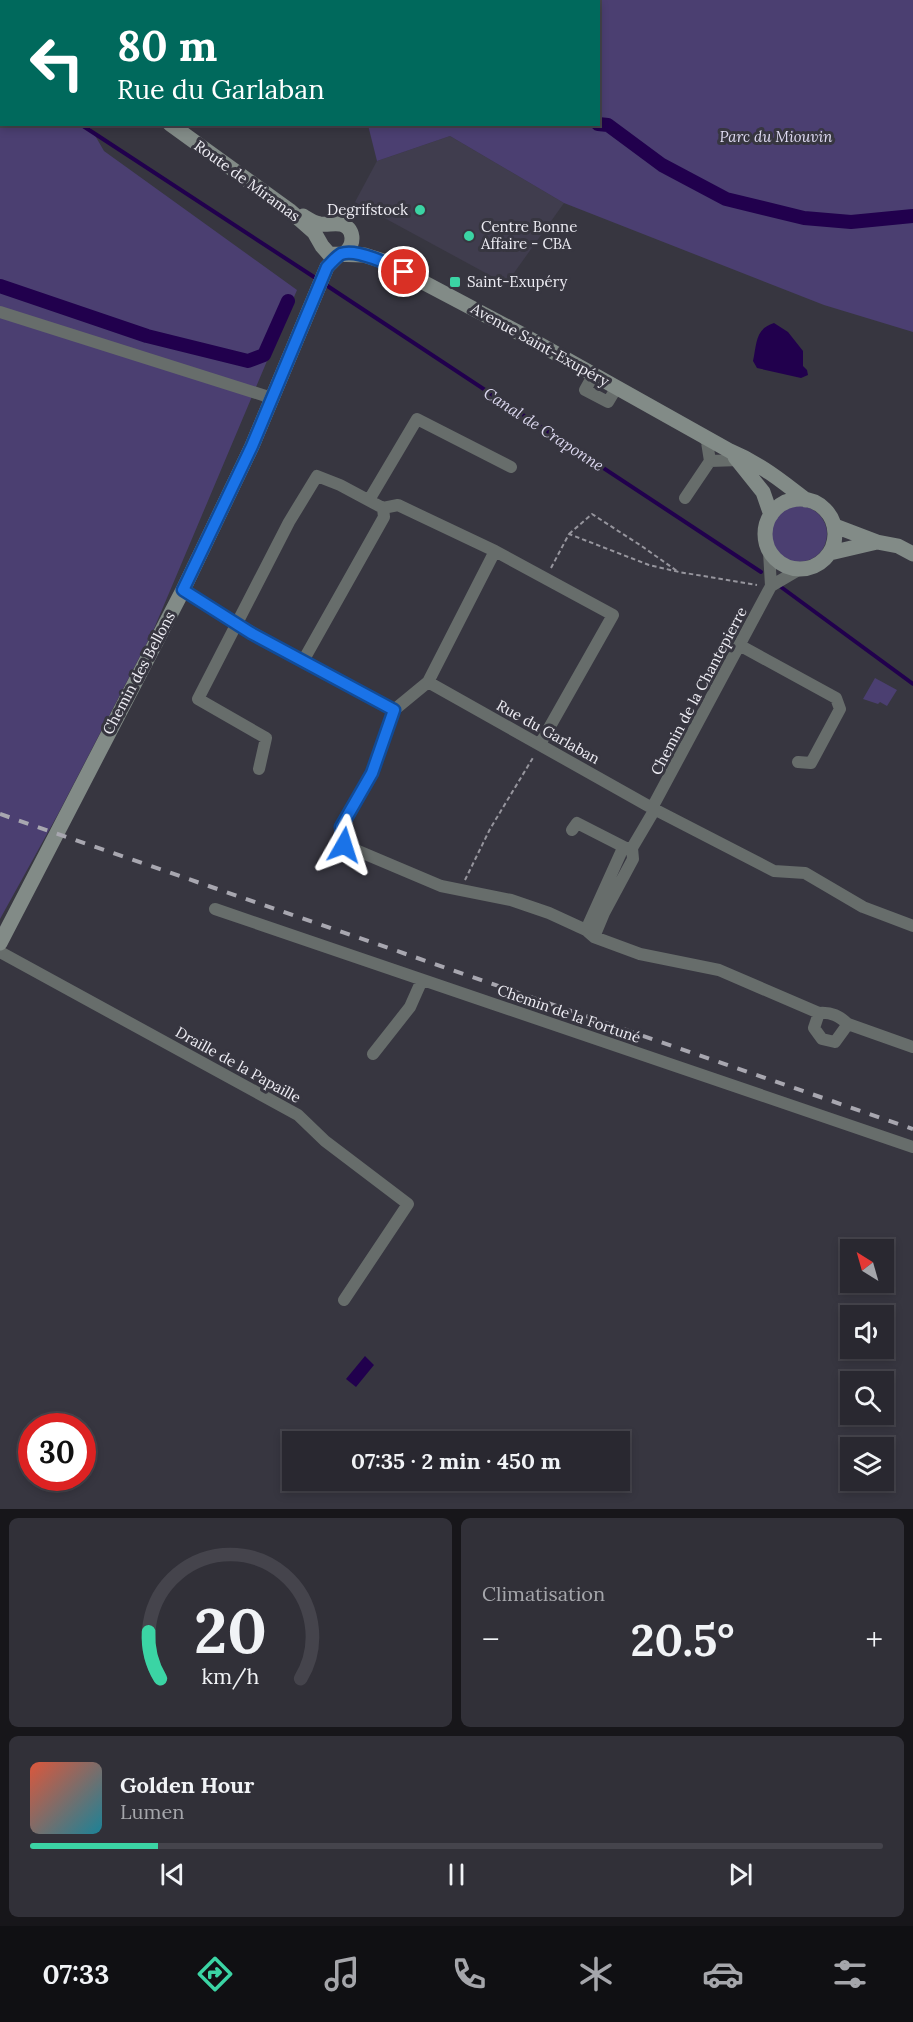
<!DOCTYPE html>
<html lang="fr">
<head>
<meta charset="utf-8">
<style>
	body { margin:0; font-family:Lora,serif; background:#313038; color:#f1f3f6; height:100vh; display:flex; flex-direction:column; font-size:22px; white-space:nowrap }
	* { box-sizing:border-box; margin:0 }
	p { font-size:20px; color:#a5a6ab }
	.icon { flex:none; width:33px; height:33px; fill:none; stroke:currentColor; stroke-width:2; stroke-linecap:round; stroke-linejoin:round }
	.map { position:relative; height:1509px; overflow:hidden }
	.drawer { display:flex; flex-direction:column; gap:9px; padding:9px; background:#17161a; flex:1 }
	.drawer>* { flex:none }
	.top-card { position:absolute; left:0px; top:0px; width:600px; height:126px; box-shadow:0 3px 9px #0003,0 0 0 2px #45444c; background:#00695c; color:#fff; overflow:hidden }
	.needle { width:39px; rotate:323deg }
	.controls { position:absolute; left:840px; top:1239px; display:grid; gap:12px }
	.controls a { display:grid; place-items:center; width:54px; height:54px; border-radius:0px; background:#292830; box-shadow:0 3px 9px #0003,0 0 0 2px #45444c; font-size:30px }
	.speed { position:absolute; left:18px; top:1413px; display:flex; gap:12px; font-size:30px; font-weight:700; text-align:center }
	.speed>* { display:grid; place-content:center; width:78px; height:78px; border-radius:50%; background:#292830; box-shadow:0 3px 9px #0003,0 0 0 2px #45444c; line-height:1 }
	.speed .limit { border:9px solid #d22; background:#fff; color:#111 }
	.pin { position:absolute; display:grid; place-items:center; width:51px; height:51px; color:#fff; margin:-26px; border:3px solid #fff; border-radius:50%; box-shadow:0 2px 6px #0007 }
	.me { position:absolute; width:66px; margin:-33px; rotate:6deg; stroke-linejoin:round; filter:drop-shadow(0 0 4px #0008) }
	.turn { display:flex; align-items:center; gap:21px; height:126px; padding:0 18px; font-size:27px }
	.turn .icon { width:78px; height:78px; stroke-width:2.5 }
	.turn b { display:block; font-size:42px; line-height:51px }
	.big { font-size:45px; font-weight:800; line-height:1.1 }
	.drawer .widget { flex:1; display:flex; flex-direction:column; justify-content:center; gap:9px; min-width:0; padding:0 21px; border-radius:9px; background:#313038 }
	.drawer .dial { align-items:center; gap:0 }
	.dial svg { height:156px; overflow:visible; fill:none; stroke:#45444c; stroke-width:7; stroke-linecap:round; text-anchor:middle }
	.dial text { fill:#f1f3f6; stroke:none }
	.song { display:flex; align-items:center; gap:18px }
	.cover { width:72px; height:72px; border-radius:9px; background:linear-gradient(135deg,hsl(10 70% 55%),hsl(190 70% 35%)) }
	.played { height:6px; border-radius:3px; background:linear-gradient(90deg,#3bd4a4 15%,#45444c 15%) }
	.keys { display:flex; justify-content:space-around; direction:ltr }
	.heat { display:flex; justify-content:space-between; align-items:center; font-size:33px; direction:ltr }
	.drawer .tiles { flex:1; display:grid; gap:9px; grid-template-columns:1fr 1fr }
	.widget:last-child { grid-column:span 2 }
	.trip { position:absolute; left:282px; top:1431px; width:348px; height:60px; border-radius:0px; background:#292830; box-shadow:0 3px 9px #0003,0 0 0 2px #45444c; font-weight:800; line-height:60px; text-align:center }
	.tab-bar { display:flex; height:96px; justify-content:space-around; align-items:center; background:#101013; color:#a5a6ab }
	.tab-bar .icon { width:42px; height:42px }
	.tab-bar .selected { color:#3bd4a4 }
	.tab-bar b { font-size:27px; color:#f1f3f6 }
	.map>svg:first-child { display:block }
</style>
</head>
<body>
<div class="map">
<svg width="913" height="1509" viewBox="0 0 913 1509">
	<rect width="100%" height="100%" fill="#373640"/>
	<path fill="#403d4e" d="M450,136L564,203L506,284L355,202L377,161Z"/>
	<path fill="#4b3f71" d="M0,0L18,1L2,2V124L89,125L104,151L297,290L153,631L58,814L0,919Z
		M414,0H913V332L824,305L564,203L450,136L377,161L368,125L598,124V2L413,1Z
		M771 534a28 28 0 1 1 56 0a28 28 0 1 1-56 0Z
		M875,678L897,690L887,706L880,702L878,704L863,699Z"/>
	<path fill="#21004d" d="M774,323L788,332L803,351V366L807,370L808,375L801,378L757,368L753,361C757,343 755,329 774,323Z
		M365,1356L374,1365L356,1387L346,1379Z"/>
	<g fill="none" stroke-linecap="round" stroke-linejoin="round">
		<path stroke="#21004d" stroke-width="4" d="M0,72L2,73
			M80,124L314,277
			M326,285L761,572
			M781,587L913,684"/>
		<path stroke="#21004d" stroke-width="14" d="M598,124L608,125L662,165L726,199L804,218L851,222L913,216
			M0,286L147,336L248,361L264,355L288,301"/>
		<path stroke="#96959d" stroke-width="2" stroke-dasharray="4.5 3" stroke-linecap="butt" d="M569,534L592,514L643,547L677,571
			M551,568L569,534L649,565L679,572L757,585
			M465,880L490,829L534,756"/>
		<path stroke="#676d6b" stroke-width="12" d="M0,312L272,398
			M594,374L585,390L608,402L617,387
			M703,436L707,442L710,461L739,460
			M685,498L710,461
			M369,500L417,419L511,467
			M383,508L398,505L495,551
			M769,552L771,586L800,569
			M183,590C251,634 322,672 394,710L428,682L652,808L774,871L805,873L863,907L913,926
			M741,646L836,698L840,709L811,763L798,762
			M428,682L495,551L613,615L540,744
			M394,710L372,773L341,827L344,845L441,886L511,900L549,913L586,930L594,937L640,954L719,970L819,1013C832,1012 839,1016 848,1024L835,1042L822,1039L814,1028L819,1013
			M259,769L266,738L198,699L289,522L317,476L340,485L383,508L384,517L303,661
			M652,808L771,586
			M572,830L577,823L626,848
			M215,909L913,1147
			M586,930L623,848H632
			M594,937L604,913L633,859L632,848L655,809
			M0,952L298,1115L325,1141L408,1204L344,1300
			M848,1024L913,1047
			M373,1054L410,1007L422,980"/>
		<path stroke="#828b87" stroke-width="15" d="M43,0L44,2
			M170,124L289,210L314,232L322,246L329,254L364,255L383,261L523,335L730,451C759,463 782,481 806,500
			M303,216C308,219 314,223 320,224C327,225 333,223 340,224C355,227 355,245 345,253
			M735,457L763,492L771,515
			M765 534a35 35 0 1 1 70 0a35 35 0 1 1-70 0Z
			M835,526L877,542L898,546L913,554
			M830,553L877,542
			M0,943L183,590L252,446L327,267L339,255"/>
		<path stroke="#a8a7b0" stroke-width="4" stroke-dasharray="10 10" stroke-linecap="butt" d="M0,814L913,1129"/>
	</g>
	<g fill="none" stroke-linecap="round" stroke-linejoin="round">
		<defs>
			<path id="route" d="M344,845L341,827L372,773L394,710L251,633L183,590L252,446L327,267C331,263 336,257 341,254C356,248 391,265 404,272"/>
		</defs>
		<use href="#route" stroke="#114b97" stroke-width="15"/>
		<use href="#route" stroke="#1a73e8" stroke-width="10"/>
	</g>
	<g fill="#3bd4a4" stroke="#373640" stroke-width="2">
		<circle cx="420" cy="210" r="6"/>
		<circle cx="469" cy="236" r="6"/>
		<rect x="449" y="276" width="12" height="12" rx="3"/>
	</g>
	<g text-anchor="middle" stroke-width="6" stroke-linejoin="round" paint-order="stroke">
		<g font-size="15" font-style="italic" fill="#dfdbf2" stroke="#373640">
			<text x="776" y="142">Parc du Miouvin</text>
		</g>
		<g font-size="15" fill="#edecf3" stroke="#373640">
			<text transform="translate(247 181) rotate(36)" y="5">Route de Miramas</text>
			<text transform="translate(540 345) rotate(29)" y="5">Avenue Saint-Exupéry</text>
			<text transform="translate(139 673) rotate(-62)" y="5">Chemin des Bellons</text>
			<text transform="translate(699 691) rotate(-62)" y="5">Chemin de la Chantepierre</text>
			<text transform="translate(548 732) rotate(29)" y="5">Rue du Garlaban</text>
			<text transform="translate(569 1014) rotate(19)" y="5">Chemin de la Fortuné</text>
			<text transform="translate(238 1065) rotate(29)" y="5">Draille de la Papaille</text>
		</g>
		<g font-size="15" fill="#edecf3" stroke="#373640" text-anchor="start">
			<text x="408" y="215" text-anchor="end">Degrifstock</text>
			<text x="481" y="232">Centre Bonne<tspan x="481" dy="17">Affaire - CBA</tspan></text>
			<text x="467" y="287">Saint-Exupéry</text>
		</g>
		<g font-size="16" font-style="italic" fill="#dbd7ee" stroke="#373640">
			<text transform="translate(544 429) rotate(33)" y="6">Canal de Craponne</text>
		</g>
	</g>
</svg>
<div class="controls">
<a><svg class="needle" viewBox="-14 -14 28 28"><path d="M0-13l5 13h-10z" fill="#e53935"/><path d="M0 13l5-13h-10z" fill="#a5a6ab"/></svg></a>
<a><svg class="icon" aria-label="sound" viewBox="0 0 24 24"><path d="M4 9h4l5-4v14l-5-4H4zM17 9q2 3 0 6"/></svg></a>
<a><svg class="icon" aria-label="search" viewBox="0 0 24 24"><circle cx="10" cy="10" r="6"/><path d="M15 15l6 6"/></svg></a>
<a><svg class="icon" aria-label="layers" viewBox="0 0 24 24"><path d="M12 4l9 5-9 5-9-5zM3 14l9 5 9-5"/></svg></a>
</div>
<div class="speed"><div class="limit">30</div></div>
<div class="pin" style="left:404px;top:272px;background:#d93025"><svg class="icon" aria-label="arrive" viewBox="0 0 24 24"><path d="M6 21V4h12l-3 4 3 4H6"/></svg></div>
<svg class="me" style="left:344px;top:845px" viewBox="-20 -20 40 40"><path d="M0-17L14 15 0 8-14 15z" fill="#1a73e8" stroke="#fff" stroke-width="4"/></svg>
<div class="trip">07:35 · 2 min · 450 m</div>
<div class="top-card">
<div class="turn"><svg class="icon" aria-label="left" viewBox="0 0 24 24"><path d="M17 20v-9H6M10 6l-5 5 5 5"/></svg><div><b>80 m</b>Rue du Garlaban</div></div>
</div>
</div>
<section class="drawer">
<div class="tiles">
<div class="widget dial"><svg viewBox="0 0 100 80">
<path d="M14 69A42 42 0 1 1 86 69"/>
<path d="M14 69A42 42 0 0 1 8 45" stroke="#3bd4a4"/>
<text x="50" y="56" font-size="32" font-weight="700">20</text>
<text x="50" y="72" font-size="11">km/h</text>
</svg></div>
<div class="widget"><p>Climatisation</p>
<div class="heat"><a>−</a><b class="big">20.5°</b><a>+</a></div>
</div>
<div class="widget">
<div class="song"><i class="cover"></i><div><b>Golden Hour</b><p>Lumen</p></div></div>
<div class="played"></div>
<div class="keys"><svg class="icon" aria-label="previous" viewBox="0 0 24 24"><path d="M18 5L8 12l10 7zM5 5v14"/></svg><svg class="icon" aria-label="pause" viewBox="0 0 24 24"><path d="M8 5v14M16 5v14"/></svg><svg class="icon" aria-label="next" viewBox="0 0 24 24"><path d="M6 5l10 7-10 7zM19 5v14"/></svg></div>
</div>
</div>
</section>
<nav class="tab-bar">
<b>07:33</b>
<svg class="icon selected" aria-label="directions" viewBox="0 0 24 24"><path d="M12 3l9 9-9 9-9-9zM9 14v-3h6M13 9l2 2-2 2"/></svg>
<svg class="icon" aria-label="music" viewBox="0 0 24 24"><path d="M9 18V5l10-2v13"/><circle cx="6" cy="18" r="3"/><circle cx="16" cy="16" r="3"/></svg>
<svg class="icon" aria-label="phone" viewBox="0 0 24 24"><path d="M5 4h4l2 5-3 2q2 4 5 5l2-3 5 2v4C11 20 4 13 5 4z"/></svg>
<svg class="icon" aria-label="climate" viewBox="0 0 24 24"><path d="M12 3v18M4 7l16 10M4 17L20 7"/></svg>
<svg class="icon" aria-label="car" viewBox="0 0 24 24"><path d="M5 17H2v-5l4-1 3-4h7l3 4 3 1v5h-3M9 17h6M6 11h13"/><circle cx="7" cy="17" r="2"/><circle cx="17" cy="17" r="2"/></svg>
<svg class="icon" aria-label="filters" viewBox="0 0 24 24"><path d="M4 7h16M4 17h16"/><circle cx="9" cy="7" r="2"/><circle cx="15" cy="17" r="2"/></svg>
</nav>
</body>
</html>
